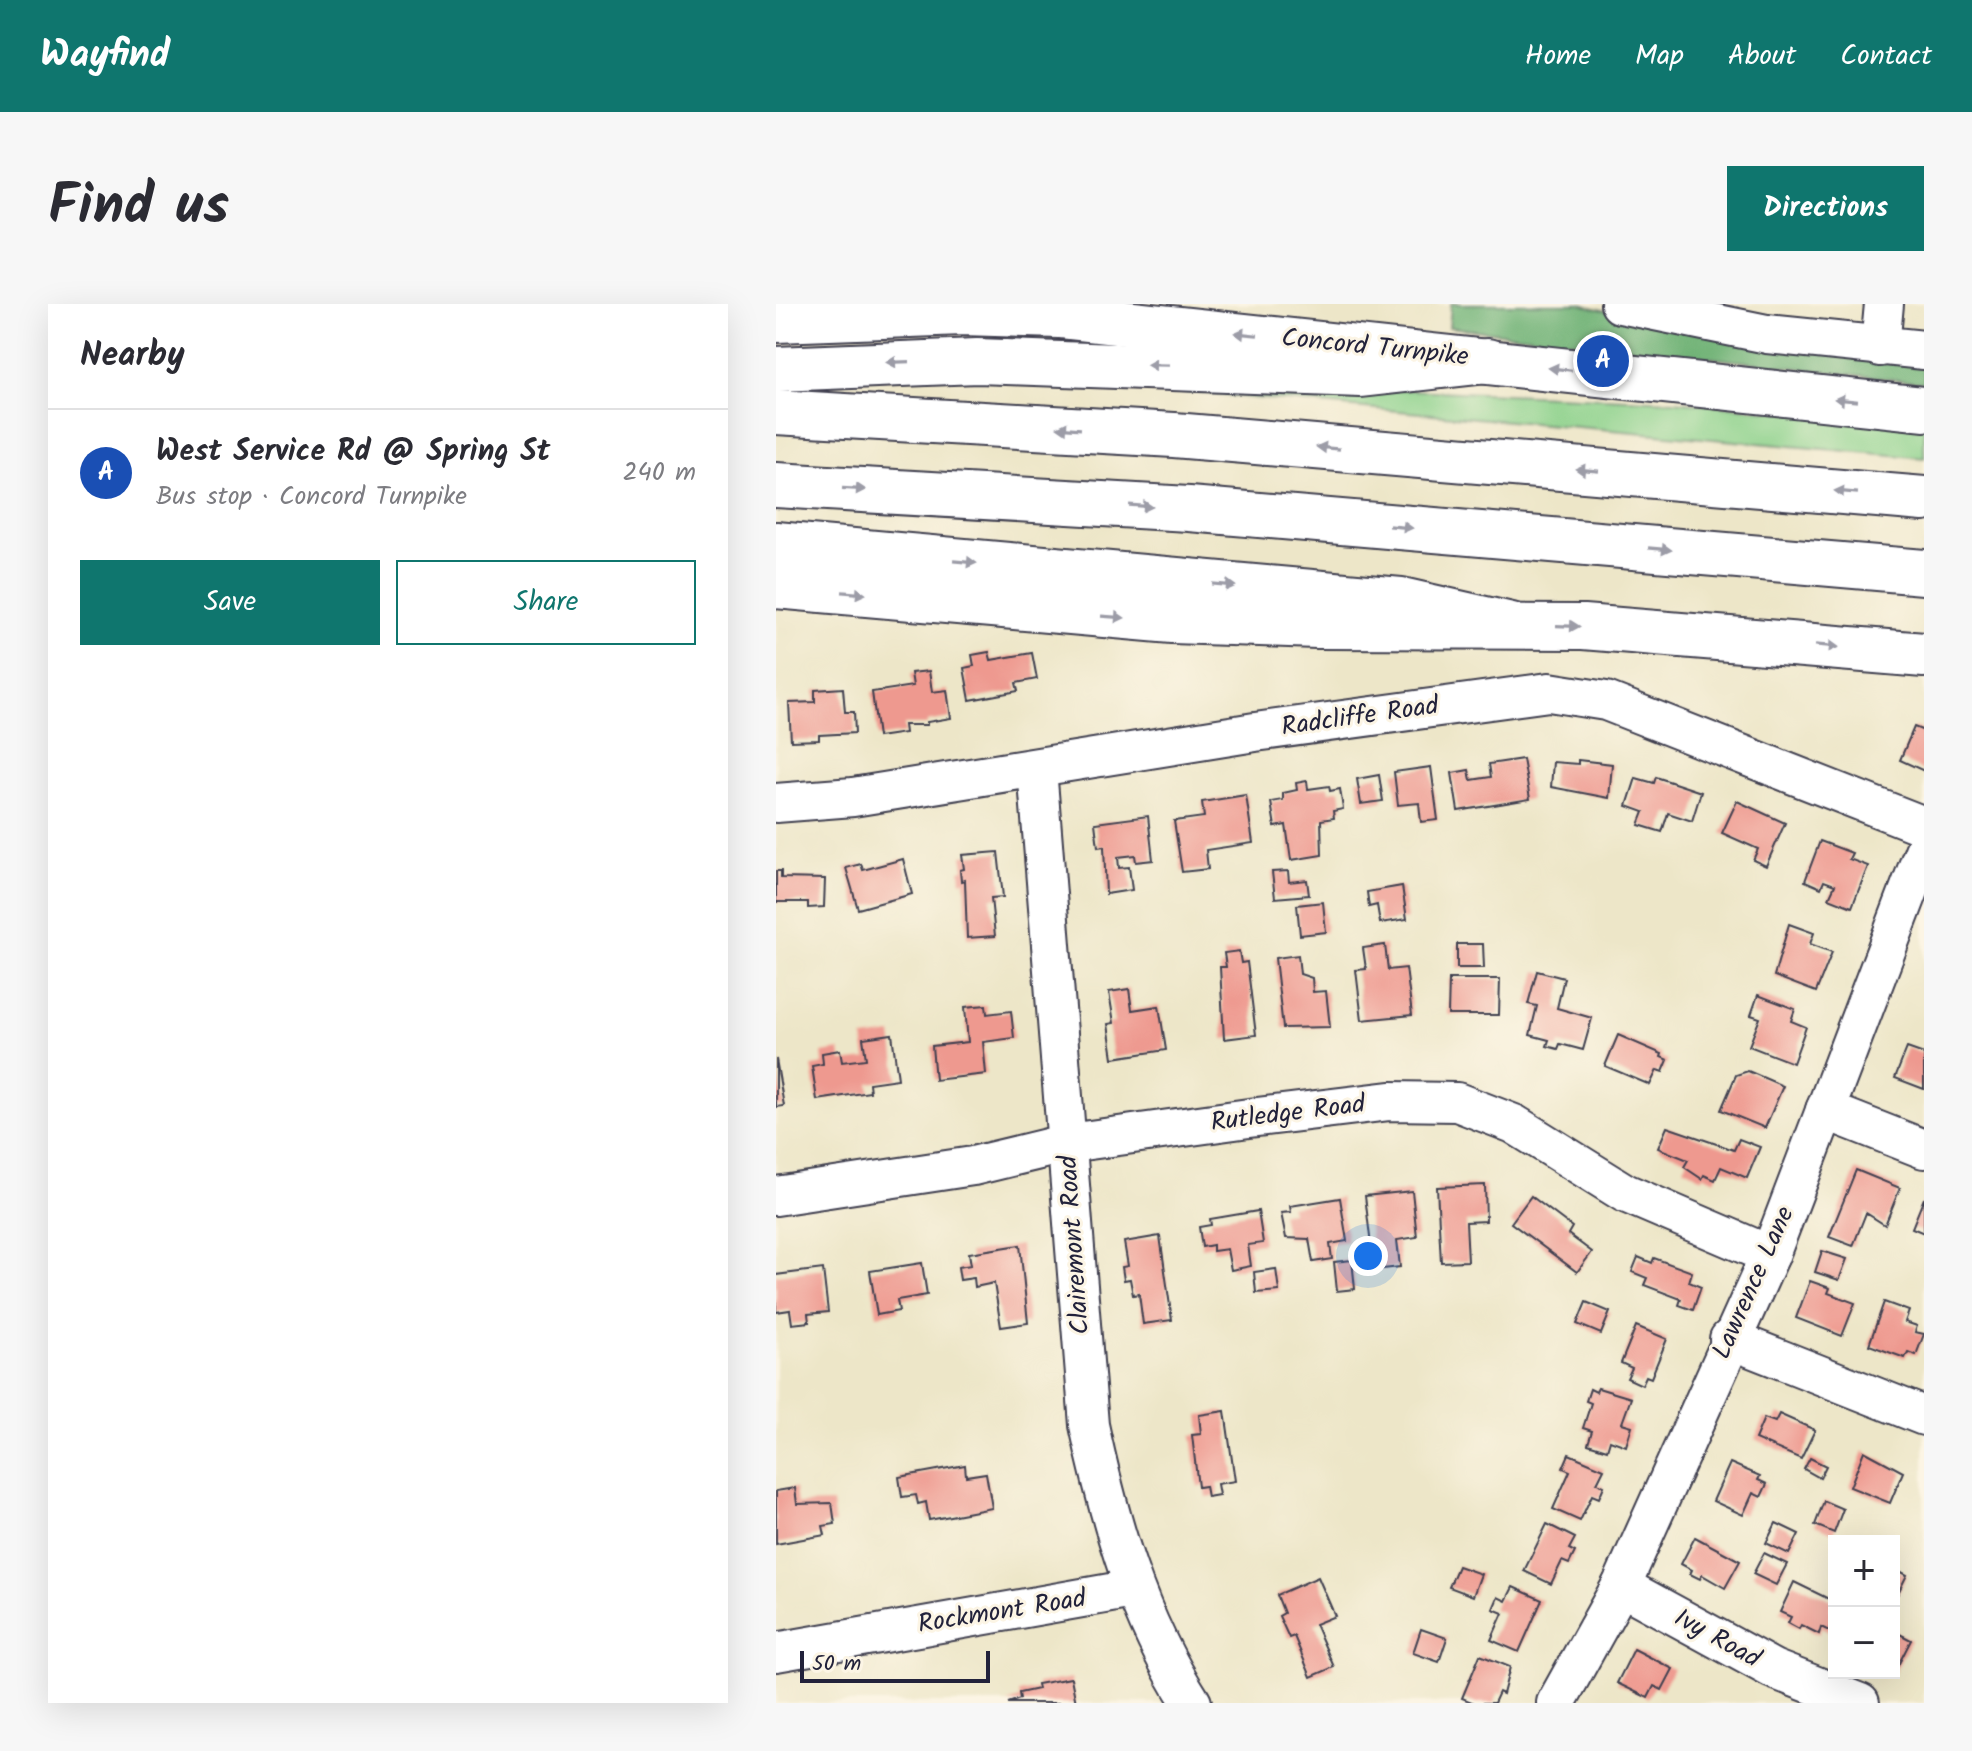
<!DOCTYPE html>
<meta charset="utf-8">
<style>
:root{--surface:#fff;--page:#f7f7f7;--text:#2b2b33;--muted:#7c7c81;--line:#e1e1e2;--accent:#0f766e}
body{margin:0;font-family:Kalam,sans-serif;background:var(--page);color:var(--text)}
.controls{position:absolute;right:24px;bottom:24px;display:grid;overflow:hidden;border-radius:0px;box-shadow:0 8px 32px #0002}
.controls button{width:72px;height:72px;display:grid;place-items:center;padding:0;border:0;border-bottom:2px solid var(--line);background:var(--surface);color:var(--text);font:40px sans-serif}
.scale{position:absolute;left:24px;bottom:20px;width:190px;box-sizing:border-box;padding-left:8px;border:4px solid #22223b;border-top:0;font-size:22px;line-height:28px;white-space:nowrap;color:#22223b;-webkit-text-stroke:6px #fcf5e5;paint-order:stroke}
.you{position:absolute;left:592px;top:952px;width:28px;height:28px;margin:-20px;border:6px solid #fff;border-radius:50%;background:#1a73e8;box-shadow:0 0 0 12px #1a73e833}
.badge{display:grid;place-items:center;width:52px;height:52px;border-radius:50%;background:var(--accent);color:#fff;font-size:26px;font-weight:700}
.pin{position:absolute;translate:-50% -50%;border:4px solid #fff;box-shadow:0 2px 8px #0006}
.list{margin:0;padding:0;list-style:none}
h2{display:flex;justify-content:space-between;align-items:center;height:104px;margin:0;padding:0 32px;font-size:34px}
h2 small{font-size:26px;font-weight:400;color:var(--muted)}
.list li{display:grid;grid-template-columns:52px 1fr auto;gap:24px;align-items:center;box-sizing:border-box;height:128px;padding:0 32px;border-top:2px solid var(--line)}
.list b{display:block;font-size:30px;white-space:nowrap}
.list p{margin:0;font-size:26px;white-space:nowrap;color:var(--muted)}
.list em{font-size:26px;font-style:normal;color:var(--muted)}
.actions{display:flex;gap:16px;padding:24px 32px}
.actions a{flex:1;padding:18px 0;border:2px solid var(--accent);border-radius:0px;text-align:center;font-size:28px;color:var(--accent)}
.actions .main{background:var(--accent);color:#fff}
.map{position:relative;flex:none;width:1148px;height:1399px;overflow:hidden;border-radius:0px}
header{display:flex;align-items:center;gap:48px;box-sizing:border-box;height:112px;padding:0 40px;background:var(--accent);color:#fff}
header strong{font-size:38px}
nav{display:flex;gap:44px;margin-inline-start:auto;font-size:28px}
.intro{display:flex;align-items:center;justify-content:space-between;box-sizing:border-box;height:192px;padding:0 48px}
h1{margin:0;font-size:56px}
.button{padding:20px 36px;border-radius:0px;background:var(--accent);color:#fff;font-size:28px;font-weight:700}
main{display:flex;gap:48px;padding:0 48px}
aside{flex:1;background:var(--surface);border-radius:0px;box-shadow:0 8px 32px #0002}
.map>svg:first-child{display:block}
</style>
<header>
<strong>Wayfind</strong>
<nav><a>Home</a><a>Map</a><a>About</a><a>Contact</a></nav>
</header>
<div class="intro"><h1>Find us</h1><a class="button">Directions</a></div>
<main>
<aside>
<h2>Nearby<small></small></h2>
<ul class="list">
<li><span class="badge" style="background:#1a4fb4">A</span><div><b>West Service Rd @ Spring St</b><p>Bus stop · Concord Turnpike</p></div><em>240 m</em></li>
</ul>
<div class="actions"><a class="main">Save</a><a>Share</a></div>
</aside>
<div class="map">
<svg width="1148" height="1399" viewBox="0 0 1148 1399">
<rect width="100%" height="100%" fill="#fcf5e5"/>
<filter id="ink" filterUnits="userSpaceOnUse"><feTurbulence type="fractalNoise" baseFrequency=".0125" numOctaves="2"/><feDisplacementMap in="SourceGraphic" scale="16" xChannelSelector="R" yChannelSelector="G"/><feConvolveMatrix kernelMatrix="1 2 1 2 8 2 1 2 1" color-interpolation-filters="sRGB"/></filter>
<filter id="wash" filterUnits="userSpaceOnUse"><feTurbulence type="fractalNoise" baseFrequency=".006" numOctaves="4" result="noise"/><feDisplacementMap in="SourceGraphic" scale="32" xChannelSelector="R" yChannelSelector="G"/><feGaussianBlur stdDeviation="1.8" result="paint"/><feColorMatrix in="noise" values="0 0 0 0 0 0 0 0 0 0 0 0 0 0 0 0 0 1.4 0 .05"/><feComposite in="paint" operator="in"/></filter>
<g filter="url(#wash)">
<rect width="100%" height="100%" fill="#ede6c8"/>
<path fill="#8cd18b" stroke="#577a63" stroke-width="2" d="M284 81 538 82 898 97 1148 122V154L421 89Z"/>
<path fill="#71b377" stroke="#4a6a59" stroke-width="2" d="M675 0H804L842 10 1148 60V79L673 23Z"/>
<g id="blocks">
<g fill="#ee998f">
<path d="M213 348 215 356 256 349 261 375 240 379 242 387 194 396 188 364 198 362 196 351Z"/>
<path d="M153 367 156 388 171 386 175 414 151 418V421H128L129 429 102 433 96 388 137 382 135 369Z"/>
<path d="M67 384 69 408H78L79 429 43 431V436L15 437 13 399 39 398V386Z"/>
<path d="M1138 423 1148 427V467L1124 456Z"/>
<path d="M747 455 754 495 682 507 676 469 693 466 695 476 715 473 713 460Z"/>
<path d="M802 456 836 460 833 494 775 483 777 458 802 460Z"/>
<path d="M655 463 662 516 645 518 643 499 622 501 618 468Z"/>
<path d="M603 471 607 497 585 500 581 475Z"/>
<path d="M880 473 925 488 916 517 892 509 886 528 863 521 868 508 851 502 860 474 878 479Z"/>
<path d="M531 477 532 485 553 482 554 487 564 485 567 505 557 507 558 514 545 516 546 551 515 556 510 521 499 523 495 498 507 496V489L521 486 520 479Z"/>
<path d="M470 491 477 539 430 546 432 565 406 568 398 517 428 513 426 498Z"/>
<path d="M961 497 1009 519 990 562 977 556 982 545 946 529Z"/>
<path d="M372 512 377 556 360 558 359 551 342 553 343 564 353 563 356 586 330 590 328 542 322 543 319 519Z"/>
<path d="M1044 537 1076 549 1073 555 1092 562 1076 603 1053 594 1059 581 1048 577 1045 584 1029 577Z"/>
<path d="M222 548 227 593 215 594 219 632 191 634 189 576 185 577 184 566 188 565 186 551Z"/>
<path d="M127 555 136 590 82 605 70 564 85 560 87 566Z"/>
<path d="M0 567H5V574L49 575 48 603 32 604V598H0Z"/>
<path d="M512 567 513 578 531 576 533 591 499 594 496 568Z"/>
<path d="M626 582 631 615 604 619 601 601 593 603 591 588Z"/>
<path d="M547 598 550 628 524 631 521 601Z"/>
<path d="M1013 620 1038 629 1034 640 1056 648 1040 688 998 672Z"/>
<path d="M681 640H707L708 664H681Z"/>
<path d="M609 641 612 666 630 664 636 711 586 716 580 666 590 665 587 644Z"/>
<path d="M463 647 465 659 471 658 480 731 448 735 444 663H450L448 649Z"/>
<path d="M522 651 524 670 536 674 537 688 550 687 554 723 507 724 499 654Z"/>
<path d="M761 667 788 674 781 704 816 714 807 746 784 740 782 745 771 742 773 736 754 731 761 702 752 700Z"/>
<path d="M673 675H724L723 711H672Z"/>
<path d="M353 685 356 706 383 702 390 746 337 754 332 720 338 719 333 688Z"/>
<path d="M982 691 1019 705 1015 717 1030 723 1017 759 973 742 984 714 975 711Z"/>
<path d="M210 701 211 710 235 707 238 734 207 738 210 770 159 776 156 742 192 738 189 703Z"/>
<path d="M116 730 122 775 93 779 94 788 41 796 36 762 47 760 46 749 64 746 66 758 90 755 87 734Z"/>
<path d="M842 731 886 750 885 753 892 756 887 768 881 766 874 781 829 762Z"/>
<path d="M1131 744 1148 750V785L1119 774Z"/>
<path d="M0 755 8 802 0 803Z"/>
<path d="M972 767 1007 782 989 824 945 806 960 771Z"/>
<path d="M891 823 958 846 963 835 984 843 971 874 945 863 939 876 928 871 926 875 908 863 912 856 882 844Z"/>
<path d="M1080 866 1124 884 1109 921 1090 909 1077 942 1053 933Z"/>
<path d="M709 881 710 917 690 918 692 957 665 958 661 883Z"/>
<path d="M636 887 641 933 621 936 624 963 598 966 589 892Z"/>
<path d="M755 892 796 923 792 930 816 948 801 968 735 919Z"/>
<path d="M564 894 571 937 554 940 556 955 537 958 533 935 510 934 505 909 515 908 514 902Z"/>
<path d="M1148 894V929L1136 924Z"/>
<path d="M482 907 487 939 472 941 475 962 455 966 451 945 437 947V941L426 943 423 923 435 921 434 915Z"/>
<path d="M384 932 396 1016 367 1020 363 990 357 991 354 975 348 976 346 963 352 962 348 938Z"/>
<path d="M244 941 252 1019 225 1023 218 979 199 983 198 974 184 976 182 963 195 961 193 949Z"/>
<path d="M1046 947 1071 955 1063 976 1039 968Z"/>
<path d="M862 953 876 959 878 954 916 968 913 978 925 983 917 1006 903 1001 905 995 868 981 871 974 856 968Z"/>
<path d="M576 956 579 985 561 987 558 958Z"/>
<path d="M146 959 151 991 121 996 123 1007 101 1011 94 967Z"/>
<path d="M47 965 52 1008 32 1010 33 1018 16 1020 14 1006 0 1008V971Z"/>
<path d="M500 965 503 987 480 989 478 968Z"/>
<path d="M1034 977 1054 984 1052 989 1079 999 1066 1032 1020 1014Z"/>
<path d="M810 998 834 1008 825 1030 801 1020Z"/>
<path d="M1108 998 1133 1007 1129 1018 1141 1022 1139 1028 1148 1030 1140 1051 1132 1048 1129 1054 1093 1041Z"/>
<path d="M860 1022 891 1035 875 1074 870 1072 866 1081 851 1074 856 1064 845 1059Z"/>
<path d="M822 1084 855 1094 846 1119 856 1122 850 1142 834 1136 831 1146 812 1140 816 1127 807 1124 815 1099 810 1097 814 1085 820 1088Z"/>
<path d="M449 1107 459 1177 441 1180 443 1191 431 1193 429 1182 422 1183 416 1131 425 1130 423 1111Z"/>
<path d="M1003 1110 1039 1126 1025 1155 979 1135 988 1114 999 1118Z"/>
<path d="M1088 1147 1127 1168 1114 1199 1074 1183Z"/>
<path d="M793 1150 828 1165 821 1179 828 1182 823 1194 816 1191 804 1217 777 1205 794 1167 787 1164Z"/>
<path d="M1034 1154 1050 1162 1044 1174 1028 1165Z"/>
<path d="M954 1159 984 1172 982 1176 991 1180 985 1193 977 1189 967 1211 937 1197Z"/>
<path d="M189 1161 190 1172 210 1169 216 1204 153 1216 150 1198 142 1200 140 1191 126 1193 123 1173Z"/>
<path d="M19 1184 21 1200 56 1199 59 1220 47 1222 49 1231 0 1240V1187Z"/>
<path d="M1048 1197 1067 1205 1058 1229 1039 1221Z"/>
<path d="M1000 1219 1023 1230 1013 1250 990 1239Z"/>
<path d="M771 1220 799 1234 793 1245 799 1248 793 1260 786 1257 775 1280 748 1267Z"/>
<path d="M919 1233 964 1257 949 1284 926 1271 924 1275 914 1270 916 1266 905 1260Z"/>
<path d="M988 1249 1011 1260 1000 1281 977 1270Z"/>
<path d="M682 1262 705 1270 697 1292 673 1283Z"/>
<path d="M1118 1264 1131 1271 1120 1293 1118 1291Z"/>
<path d="M542 1273 559 1312 539 1320 558 1363 535 1373 518 1332 513 1334 503 1312 508 1309 501 1291Z"/>
<path d="M1018 1278 1057 1297 1054 1305 1058 1307V1316L1053 1327 1045 1323 1043 1330 1025 1321 1023 1325 1012 1319 1015 1313 1004 1308Z"/>
<path d="M737 1283 766 1296 743 1348 715 1336 727 1309 717 1305 722 1293 730 1297Z"/>
<path d="M645 1325 671 1334 663 1358 637 1349Z"/>
<path d="M1118 1327 1135 1336 1118 1369Z"/>
<path d="M858 1345 897 1365 886 1386 878 1382 872 1394 841 1379Z"/>
<path d="M704 1351 734 1363 727 1390 723 1388 718 1399H698L686 1394Z"/>
<path d="M295 1374 300 1399H232L244 1395 243 1389 262 1385 261 1380Z"/>
</g>
</g>
</g>
<g filter="url(#ink)">
<use href="#blocks" fill-opacity="0" stroke="#403f50" stroke-width="2"/>
<g fill="none" stroke-linecap="round" stroke-linejoin="round">
<g stroke="#403f50" stroke-width="42">
<g id="minor">
<path d="M844 0 991 30 1148 46"/>
<path d="M1104 43 1108 0"/>
<path d="M261 464 313 1121C334 1219 361 1314 416 1399"/>
<path d="M0 499 77 493 479 428 773 388 830 397 1148 522"/>
<path d="M1049 806 1148 845"/>
<path d="M0 892 197 862 292 839 473 814 614 797 681 798 738 820 849 889 994 951"/>
<path d="M953 1035 1148 1112"/>
<path d="M845 1282 997 1365 1084 1399"/>
<path d="M0 1348 357 1285"/>
<path d="M780 1399 845 1282 994 951 1148 547"/>
</g>
</g>
<g stroke="#403f50" stroke-width="48">
<g id="major">
<path d="M0 16 187 9 283 12 1148 105"/>
<path d="M0 282 396 317 541 322 807 323 1148 351"/>
</g>
</g>
<g stroke="#403f50" stroke-width="48">
<g id="highway">
<path d="M0 65 201 57 585 71 711 57"/>
<path d="M0 108 398 131 1148 195"/>
<path d="M0 181 413 205 1148 268"/>
<path d="M0 240 625 296 735 321"/>
</g>
</g>
<use href="#minor" stroke="#fff" stroke-width="38"/>
<use href="#major" stroke="#fff" stroke-width="44"/>
<use href="#highway" stroke="#fff" stroke-width="44"/>
</g>
<defs><path id="oneway-solid" d="M-6-.8H1V-3.2L6.5 0L1 3.2V.8H-6Z" transform="scale(2)"/></defs>
<g fill="#9c9ca7">
<use href="#oneway-solid" transform="translate(470 30) rotate(-174)"/>
<use href="#oneway-solid" transform="translate(122 58) rotate(178)"/>
<use href="#oneway-solid" transform="translate(382 61) rotate(-179)"/>
<use href="#oneway-solid" transform="translate(784 65) rotate(-174)"/>
<use href="#oneway-solid" transform="translate(1070 96) rotate(-174)"/>
<use href="#oneway-solid" transform="translate(293 124) rotate(-176)"/>
<use href="#oneway-solid" transform="translate(552 144) rotate(-175)"/>
<use href="#oneway-solid" transform="translate(811 166) rotate(-175)"/>
<use href="#oneway-solid" transform="translate(78 185) rotate(3)"/>
<use href="#oneway-solid" transform="translate(1070 188) rotate(-175)"/>
<use href="#oneway-solid" transform="translate(365 202) rotate(4)"/>
<use href="#oneway-solid" transform="translate(625 223) rotate(5)"/>
<use href="#oneway-solid" transform="translate(884 245) rotate(5)"/>
<use href="#oneway-solid" transform="translate(189 258) rotate(5)"/>
<use href="#oneway-solid" transform="translate(448 281) rotate(5)"/>
<use href="#oneway-solid" transform="translate(78 289) rotate(5)"/>
<use href="#oneway-solid" transform="translate(337 313) rotate(4)"/>
<use href="#oneway-solid" transform="translate(792 322) rotate(2)"/>
<use href="#oneway-solid" transform="translate(1051 342) rotate(5)"/>
</g>
</g>
<g text-anchor="middle" dominant-baseline="central" stroke-width="6" stroke-linejoin="round" paint-order="stroke">
<g font-size="26" fill="#22223b" stroke="#fcf5e5">
<text transform="translate(599 44) rotate(6)">Concord Turnpike</text>
<text transform="translate(584 413) rotate(-8)">Radcliffe Road</text>
<text transform="translate(512 810) rotate(-7)">Rutledge Road</text>
<text transform="translate(299 941) rotate(-94)">Clairemont Road</text>
<text transform="translate(978 979) rotate(-66)">Lawrence Lane</text>
<text transform="translate(226 1308) rotate(-9)">Rockmont Road</text>
<text transform="translate(941 1335) rotate(29)">Ivy Road</text>
</g>
</g>
</svg>
<div class="controls">
<button>+</button>
<button>−</button>
</div>
<div class="scale">50 m</div>
<div class="you"></div>
<div class="pin badge" style="left:827px;top:57px;background:#1a4fb4">A</div>
</div>
</main>
